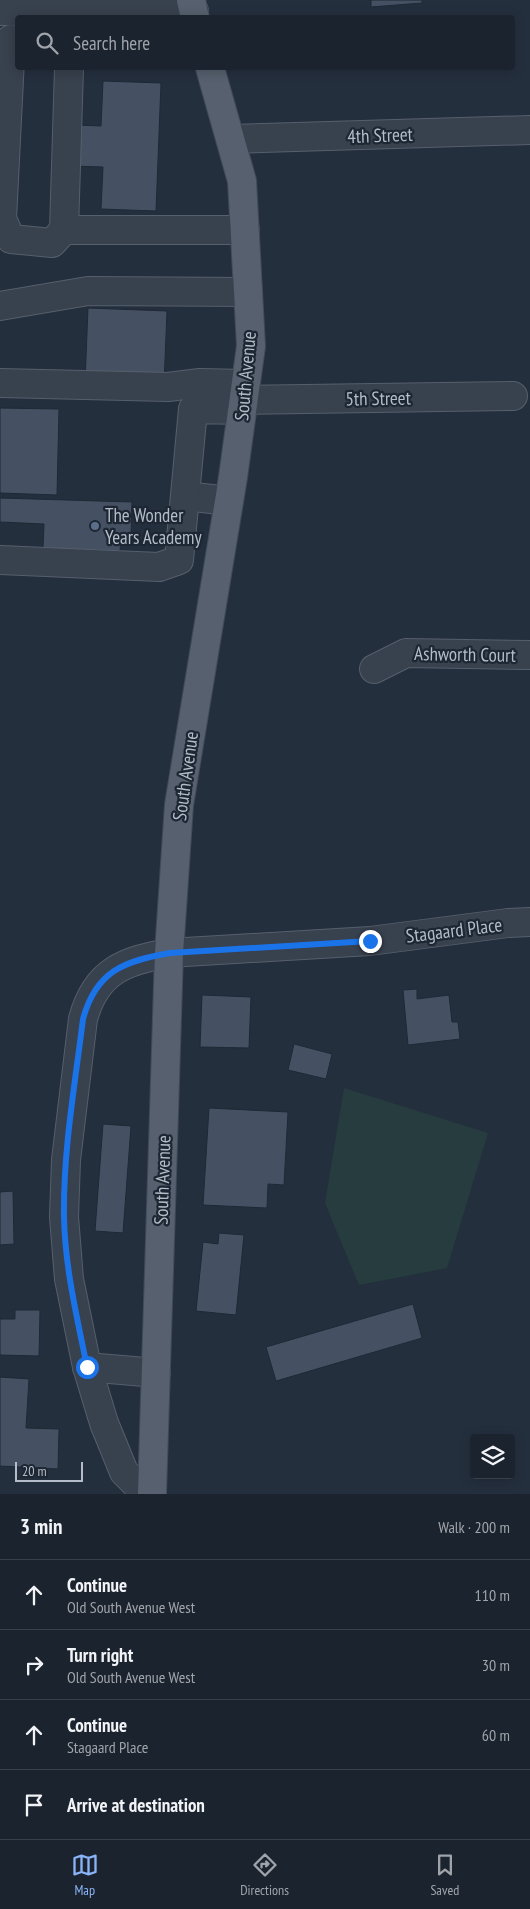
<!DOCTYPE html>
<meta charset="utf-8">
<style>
:root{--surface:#1b232e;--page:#282f3a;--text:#f1f3f6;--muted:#a0a4aa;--line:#39404a;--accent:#8ab4f8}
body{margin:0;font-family:"PT Sans Narrow",sans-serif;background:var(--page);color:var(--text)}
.controls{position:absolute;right:15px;bottom:15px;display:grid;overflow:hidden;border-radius:5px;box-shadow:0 2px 12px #0003}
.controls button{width:45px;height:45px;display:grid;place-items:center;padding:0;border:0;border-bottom:1px solid var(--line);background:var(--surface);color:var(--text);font:25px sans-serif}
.scale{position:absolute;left:15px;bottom:12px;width:68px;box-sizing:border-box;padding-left:5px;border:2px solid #b4bcc9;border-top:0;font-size:14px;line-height:18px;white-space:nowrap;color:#b4bcc9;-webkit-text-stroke:4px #1d2633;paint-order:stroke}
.stop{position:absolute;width:15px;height:15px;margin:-11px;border:4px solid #1a73e8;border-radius:50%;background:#fff}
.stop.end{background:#1a73e8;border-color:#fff;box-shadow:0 1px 5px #0008}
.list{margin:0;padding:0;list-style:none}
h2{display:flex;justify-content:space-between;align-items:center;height:65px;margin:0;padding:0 20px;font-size:21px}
h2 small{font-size:16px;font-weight:400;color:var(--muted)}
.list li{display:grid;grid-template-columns:32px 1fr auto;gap:15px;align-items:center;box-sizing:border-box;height:70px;padding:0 20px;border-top:1px solid var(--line)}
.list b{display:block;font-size:19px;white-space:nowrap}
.list p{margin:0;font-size:16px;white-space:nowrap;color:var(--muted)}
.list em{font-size:16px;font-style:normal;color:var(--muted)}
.icon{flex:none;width:28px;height:28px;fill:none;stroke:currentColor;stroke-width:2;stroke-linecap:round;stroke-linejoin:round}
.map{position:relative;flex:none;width:530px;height:1494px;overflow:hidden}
.search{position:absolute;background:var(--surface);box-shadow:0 2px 12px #0003;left:15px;right:15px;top:15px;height:55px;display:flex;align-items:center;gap:12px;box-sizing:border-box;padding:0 18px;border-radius:5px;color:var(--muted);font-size:19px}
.sheet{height:345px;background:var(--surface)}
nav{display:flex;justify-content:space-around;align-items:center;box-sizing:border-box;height:70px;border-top:1px solid var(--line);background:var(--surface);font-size:14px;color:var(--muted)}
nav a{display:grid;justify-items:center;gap:2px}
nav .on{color:var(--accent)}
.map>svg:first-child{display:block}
</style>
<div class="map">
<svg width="530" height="1494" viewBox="0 0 530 1494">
<rect width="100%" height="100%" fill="#242f3e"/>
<path fill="#263c3f" d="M344 1088 488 1133 447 1268 359 1285 325 1203Z"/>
<g fill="#455162" stroke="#1f2835">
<path d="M371 0H422V3L371 7Z"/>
<path d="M103 81 161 83 156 211 101 209 103 167 72 166 74 125 101 126Z"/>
<path d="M88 308 167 311 164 385 85 382Z"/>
<path d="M0 408 59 409 57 495 0 493Z"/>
<path d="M0 498 132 502 131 537H121L120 551 43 548 44 524 0 522Z"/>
<path d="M417 989V999L449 995 452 1022H458L460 1039 408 1045 403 990Z"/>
<path d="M202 995 251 997 249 1048 200 1047Z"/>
<path d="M294 1044 332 1054 326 1079 288 1070Z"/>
<path d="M209 1108 288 1112 284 1185 268 1184 267 1208 203 1205Z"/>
<path d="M103 1124 131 1126 123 1233 95 1231Z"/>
<path d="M13 1191 14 1244 0 1245V1192Z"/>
<path d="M219 1233 244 1235 236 1315 196 1311 203 1242 218 1244Z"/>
<path d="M413 1304 422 1338 276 1381 266 1347Z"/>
<path d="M15 1310H40L39 1356 0 1355V1319H15Z"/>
<path d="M0 1377 29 1379 26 1428 59 1429 58 1469 0 1466Z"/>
</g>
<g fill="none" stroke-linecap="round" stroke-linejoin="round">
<g stroke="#565f6c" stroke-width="30">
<g id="minor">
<path d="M0 11H194"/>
<path d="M18 40 11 39 2 219 11 239 52 243 64 230"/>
<path d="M69 68 64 230H245"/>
<path d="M231 139 530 130"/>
<path d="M0 306 88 291 248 292"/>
<path d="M0 383 168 387 200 383 246 384"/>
<path d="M244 400 513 396"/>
<path d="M185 496 229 501"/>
<path d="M0 560 159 567 179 560 193 409 242 410"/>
<path d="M374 669 406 653 530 655"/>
<path d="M87 1367 156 1373"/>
<path d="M146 1494 124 1472 104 1423 87 1367 69 1279 64 1217 66 1160 83 1019C96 971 124 961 169 953L370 941 508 923 530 922"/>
</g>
</g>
<g stroke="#414a57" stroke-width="30">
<g id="major">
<path d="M191 0 195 18"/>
<path d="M152 1494 169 953 179 805 233 477 251 346 242 181 210 68"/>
</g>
</g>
<use href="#minor" stroke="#38414e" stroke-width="28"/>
<use href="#major" stroke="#56606e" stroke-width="28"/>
</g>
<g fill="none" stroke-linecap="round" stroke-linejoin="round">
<path stroke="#1a73e8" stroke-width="6" d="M87 1367C77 1317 65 1268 64 1217 63 1151 75 1084 83 1019 96 971 124 961 170 953L370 941"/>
</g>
<circle fill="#5c6f8a" stroke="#1d2633" stroke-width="2" cx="95" cy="526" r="5"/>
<g text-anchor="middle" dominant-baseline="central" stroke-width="4.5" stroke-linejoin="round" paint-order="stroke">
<g font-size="19" fill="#b4bcc9" stroke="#1d2633">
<text transform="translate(380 135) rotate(-2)">4th Street</text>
<text transform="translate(245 376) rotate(-85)">South Avenue</text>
<text transform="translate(378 398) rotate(-1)">5th Street</text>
<text transform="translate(465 654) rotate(1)">Ashworth Court</text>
<text transform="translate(185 776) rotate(-82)">South Avenue</text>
<text transform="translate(454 930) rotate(-7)">Stagaard Place</text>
<text transform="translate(162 1180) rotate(-88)">South Avenue</text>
</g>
<g font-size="19" fill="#b4bcc9" stroke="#1d2633" text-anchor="start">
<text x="105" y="515">The Wonder<tspan x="105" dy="22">Years Academy</tspan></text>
</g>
</g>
</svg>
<div class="controls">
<button><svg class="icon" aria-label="layers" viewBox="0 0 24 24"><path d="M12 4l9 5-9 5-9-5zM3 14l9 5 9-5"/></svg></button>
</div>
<div class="scale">20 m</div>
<div class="stop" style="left:87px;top:1367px"></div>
<div class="stop end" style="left:370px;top:941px"></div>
<div class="search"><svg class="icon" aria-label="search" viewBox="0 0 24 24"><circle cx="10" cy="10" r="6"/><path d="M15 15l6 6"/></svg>Search here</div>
</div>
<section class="sheet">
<h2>3 min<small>Walk · 200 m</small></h2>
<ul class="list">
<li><svg class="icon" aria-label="ahead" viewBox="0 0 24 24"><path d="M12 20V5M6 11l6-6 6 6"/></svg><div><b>Continue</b><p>Old South Avenue West</p></div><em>110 m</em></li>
<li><svg class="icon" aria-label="right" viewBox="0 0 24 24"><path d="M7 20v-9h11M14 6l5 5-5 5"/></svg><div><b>Turn right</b><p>Old South Avenue West</p></div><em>30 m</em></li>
<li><svg class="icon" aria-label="ahead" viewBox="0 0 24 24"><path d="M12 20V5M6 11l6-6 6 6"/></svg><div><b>Continue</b><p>Stagaard Place</p></div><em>60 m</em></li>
<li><svg class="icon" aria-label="arrive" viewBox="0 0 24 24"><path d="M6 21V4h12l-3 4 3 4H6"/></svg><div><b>Arrive at destination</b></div></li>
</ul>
</section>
<nav>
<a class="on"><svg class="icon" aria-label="map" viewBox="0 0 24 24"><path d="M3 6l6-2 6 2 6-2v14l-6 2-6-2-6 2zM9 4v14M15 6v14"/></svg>Map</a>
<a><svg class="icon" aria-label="directions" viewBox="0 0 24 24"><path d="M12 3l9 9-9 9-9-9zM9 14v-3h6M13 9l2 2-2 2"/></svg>Directions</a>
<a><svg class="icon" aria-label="saved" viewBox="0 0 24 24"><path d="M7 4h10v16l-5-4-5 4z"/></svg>Saved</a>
</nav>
